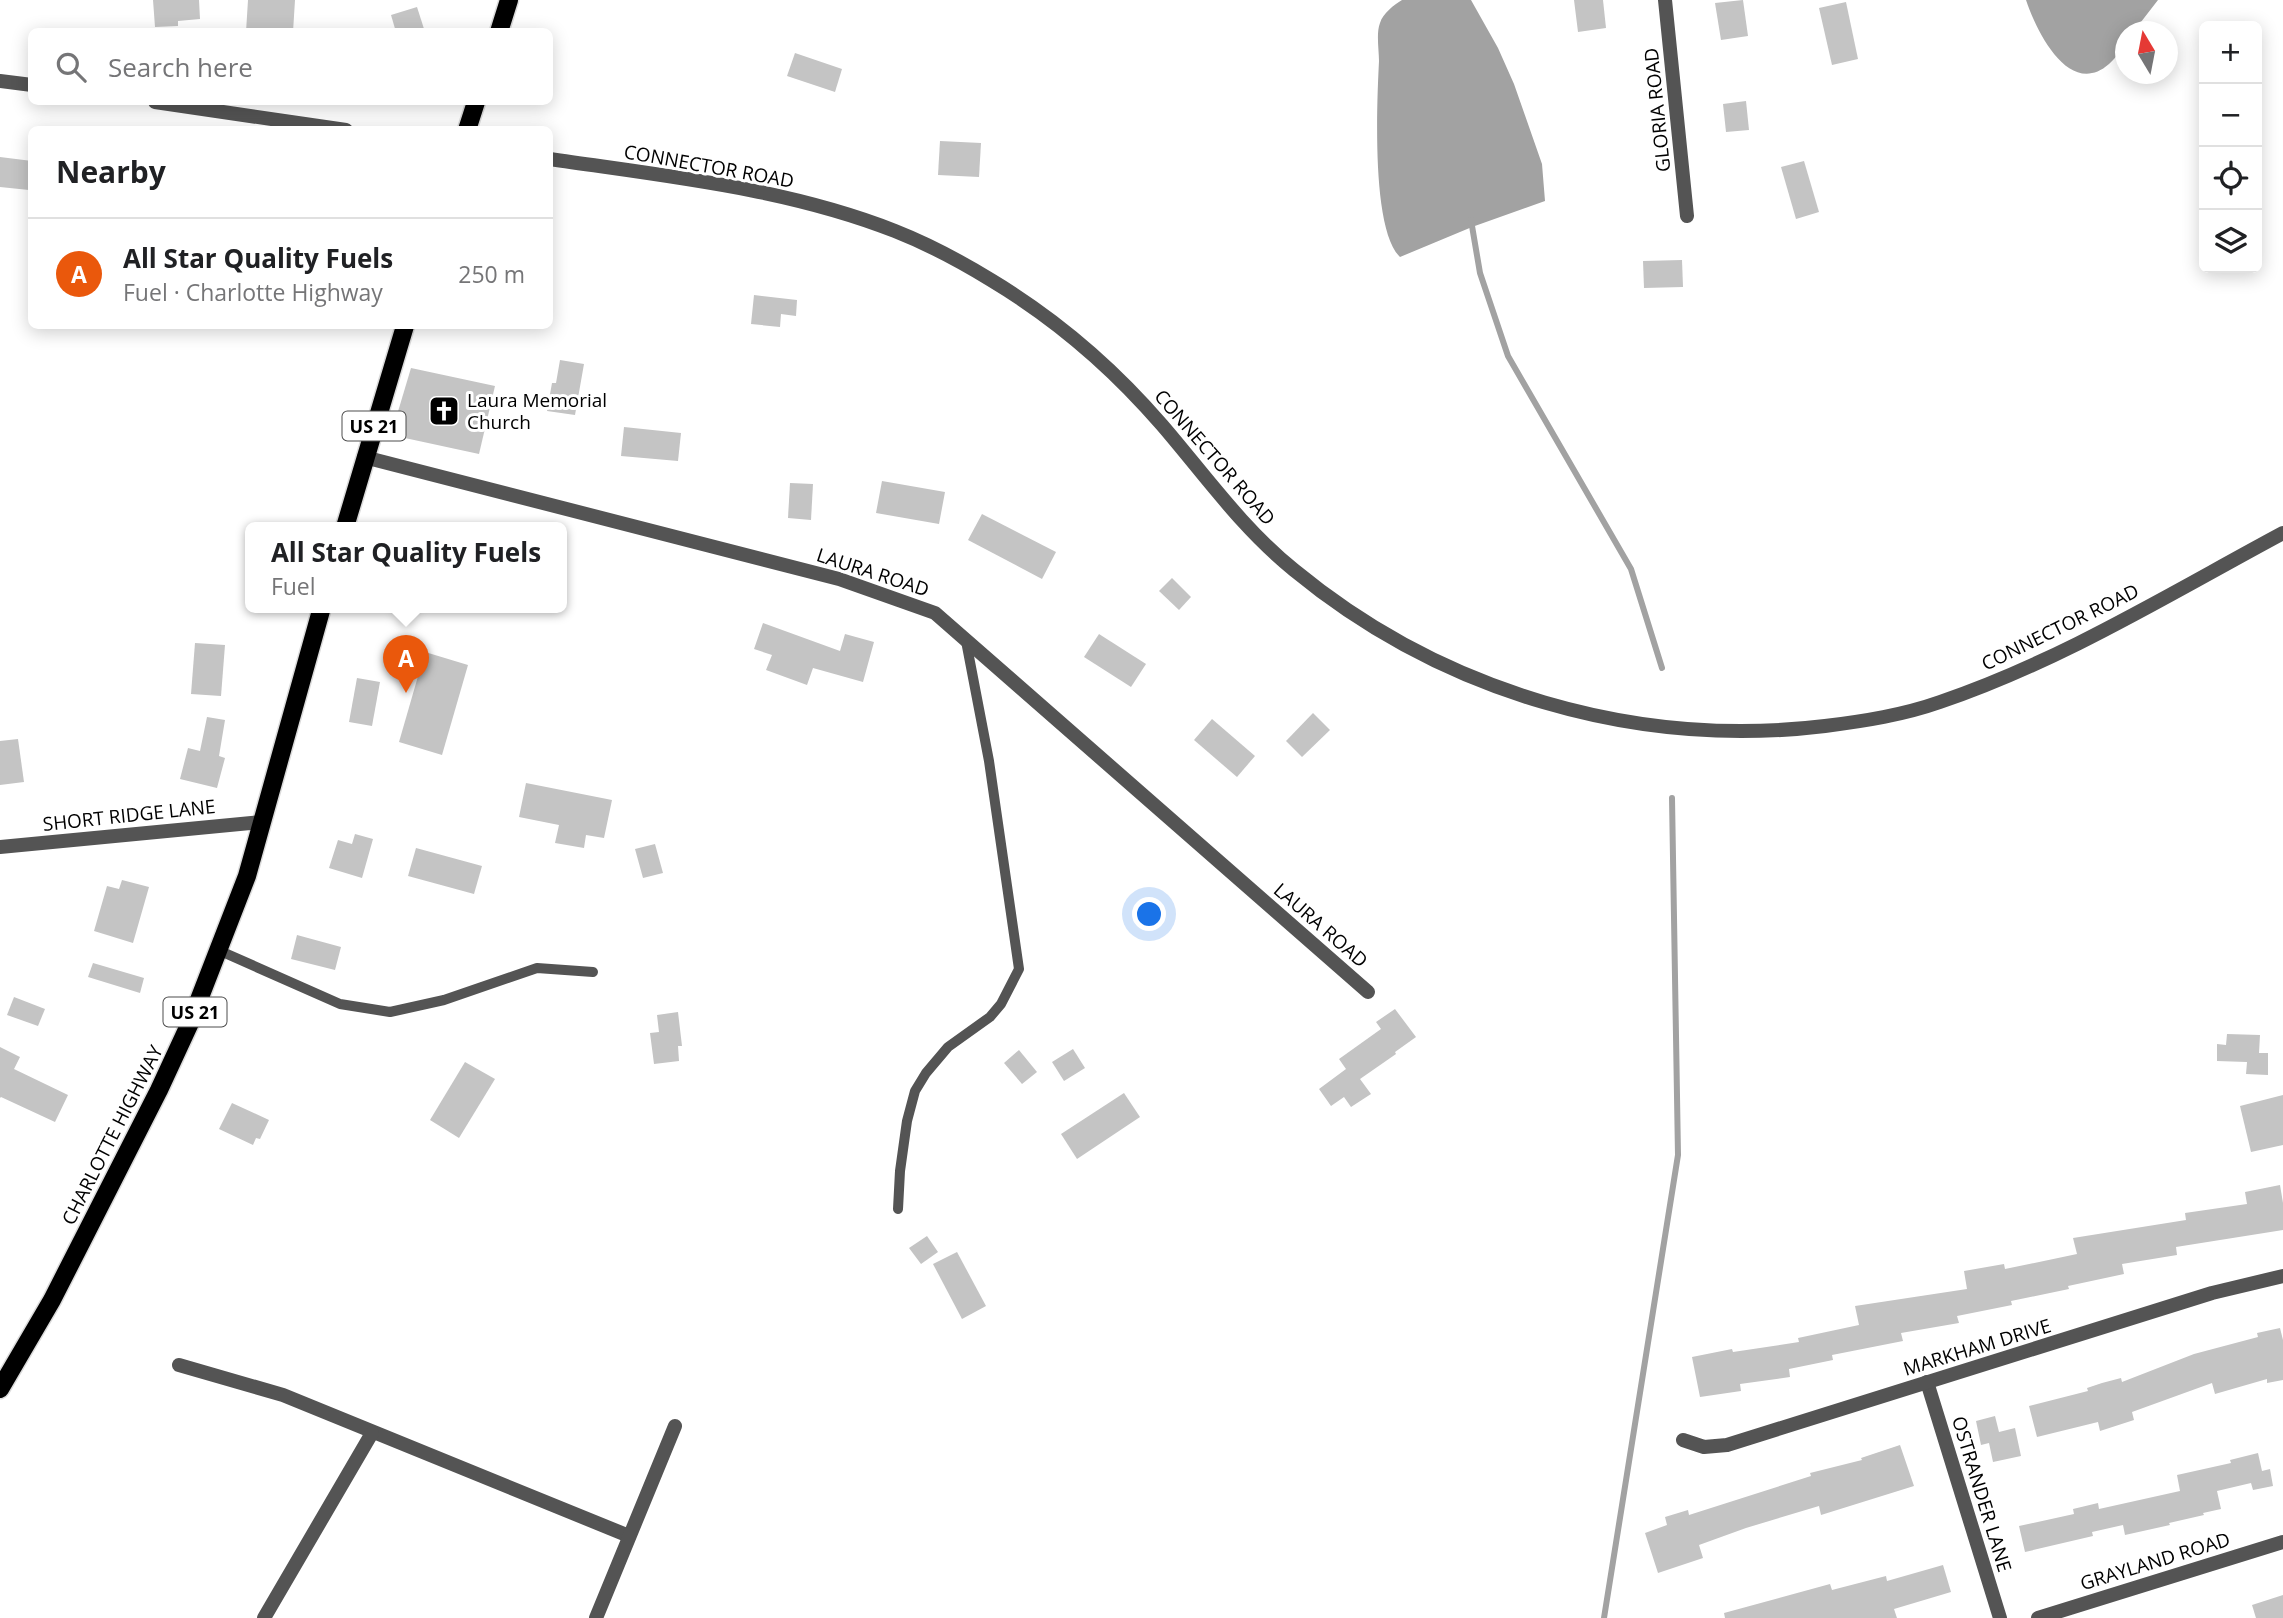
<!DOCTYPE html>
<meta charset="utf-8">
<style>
:root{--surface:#fff;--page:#f6f6f6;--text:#202124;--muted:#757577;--line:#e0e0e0;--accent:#ea580c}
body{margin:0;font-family:"Open Sans",sans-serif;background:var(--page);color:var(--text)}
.controls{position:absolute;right:21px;top:21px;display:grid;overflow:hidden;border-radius:10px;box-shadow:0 4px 18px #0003}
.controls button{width:63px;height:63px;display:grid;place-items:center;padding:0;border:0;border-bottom:2px solid var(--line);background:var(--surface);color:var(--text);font:35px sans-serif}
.compass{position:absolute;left:2115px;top:21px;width:63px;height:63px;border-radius:50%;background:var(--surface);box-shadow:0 4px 18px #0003;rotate:350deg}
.you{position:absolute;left:1150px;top:915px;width:24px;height:24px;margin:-18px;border:5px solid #fff;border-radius:50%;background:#1a73e8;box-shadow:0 0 0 10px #1a73e833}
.badge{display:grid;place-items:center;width:46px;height:46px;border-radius:50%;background:var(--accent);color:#fff;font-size:23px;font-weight:700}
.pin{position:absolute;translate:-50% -58px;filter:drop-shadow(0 2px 4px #0008)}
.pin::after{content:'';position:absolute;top:37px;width:24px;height:21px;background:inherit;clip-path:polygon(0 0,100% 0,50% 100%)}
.popup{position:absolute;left:245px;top:522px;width:322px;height:91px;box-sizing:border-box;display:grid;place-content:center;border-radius:10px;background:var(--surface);filter:drop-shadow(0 2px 5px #0005);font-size:23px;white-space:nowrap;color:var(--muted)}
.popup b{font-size:26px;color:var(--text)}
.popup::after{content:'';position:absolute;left:50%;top:100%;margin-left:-14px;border:14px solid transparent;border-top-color:var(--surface)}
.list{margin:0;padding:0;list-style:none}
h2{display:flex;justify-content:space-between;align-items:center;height:91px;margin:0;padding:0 28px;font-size:30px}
h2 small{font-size:23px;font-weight:400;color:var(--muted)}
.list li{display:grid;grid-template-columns:46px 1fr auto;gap:21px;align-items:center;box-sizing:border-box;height:112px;padding:0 28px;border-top:2px solid var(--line)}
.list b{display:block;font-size:26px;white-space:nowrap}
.list p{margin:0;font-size:23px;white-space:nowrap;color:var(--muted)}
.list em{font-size:23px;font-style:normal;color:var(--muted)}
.icon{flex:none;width:38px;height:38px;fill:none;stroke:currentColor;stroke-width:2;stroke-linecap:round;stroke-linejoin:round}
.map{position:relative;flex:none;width:2283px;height:1618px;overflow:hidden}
.search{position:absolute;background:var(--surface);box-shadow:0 4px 18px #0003;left:28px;top:28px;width:525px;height:77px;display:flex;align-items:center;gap:18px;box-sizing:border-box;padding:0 24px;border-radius:10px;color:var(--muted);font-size:26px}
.panel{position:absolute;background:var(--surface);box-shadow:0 4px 18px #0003;left:28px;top:126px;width:525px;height:203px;border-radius:10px}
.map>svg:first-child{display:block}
</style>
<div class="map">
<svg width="2283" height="1618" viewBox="0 0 2283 1618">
<rect width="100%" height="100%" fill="#fff"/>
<g fill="#a2a2a2">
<path d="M1402 0H1471L1498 48 1514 84 1542 164 1545 201 1472 227 1400 257C1371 229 1377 102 1379 61 1379 50 1376 33 1380 23 1383 13 1394 5 1402 0Z"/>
<path d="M2026 0H2158L2134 31 2126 32C2126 45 2119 55 2109 64 2069 99 2036 30 2026 0Z"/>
</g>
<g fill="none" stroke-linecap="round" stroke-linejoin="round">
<g stroke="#a2a2a2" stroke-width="6">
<path d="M1471 220 1480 273 1508 356 1631 569 1662 668"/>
<path d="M1604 1618 1678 1155 1672 798"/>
</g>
</g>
<g fill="#c4c4c4">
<path d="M153 0H199L200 19 178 21V26L155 27Z"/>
<path d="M248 0H295L293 32H246Z"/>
<path d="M1574 0H1603L1606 28 1578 32Z"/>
<path d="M1743 0 1748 36 1721 40 1715 3Z"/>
<path d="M1846 2 1858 59 1832 65 1819 8Z"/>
<path d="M417 7 425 32H396L391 15Z"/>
<path d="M795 53 842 69 835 92 787 76Z"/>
<path d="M1746 101 1749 130 1726 132 1723 104Z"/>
<path d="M940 141 981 143 979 177 938 175Z"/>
<path d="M0 157 32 161 29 190 0 187Z"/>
<path d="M1804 161 1819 212 1796 219 1781 167Z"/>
<path d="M1682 260 1683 287 1644 288 1643 261Z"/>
<path d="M754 295 797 300 796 316 781 314 780 327 751 324Z"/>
<path d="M560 360 584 364 575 415 547 411 552 383H556Z"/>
<path d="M411 368 495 386 479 454 391 435Z"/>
<path d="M624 427 681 433 678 461 621 456Z"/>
<path d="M882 481 945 492 939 524 876 513Z"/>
<path d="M790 483 813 484 811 520 788 518Z"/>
<path d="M982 514 1056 552 1042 579 968 540Z"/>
<path d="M1172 578 1191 597 1179 610 1159 591Z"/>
<path d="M763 623 840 651 845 634 874 642 863 682 813 668 807 685 766 670 772 655 754 649Z"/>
<path d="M1099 634 1146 664 1131 687 1084 657Z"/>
<path d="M195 643 225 645 221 696 191 694Z"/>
<path d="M425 652 468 665 442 755 399 742Z"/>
<path d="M357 678 380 682 372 726 349 722Z"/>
<path d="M1313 713 1330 730 1302 757 1286 741Z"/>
<path d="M207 717 225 720 219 756 225 758 217 788 180 779 188 748 200 751Z"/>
<path d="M1212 719 1255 756 1237 777 1194 740Z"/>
<path d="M18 739 24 782 0 785V741Z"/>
<path d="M526 783 612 800 604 838 586 835 584 848 555 843 559 825 519 817Z"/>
<path d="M355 834 373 839 362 878 329 868 338 840 352 844Z"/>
<path d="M655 844 663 873 643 878 635 849Z"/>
<path d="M416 848 482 866 474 894 408 876Z"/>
<path d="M122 880 149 887 133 943 94 931 107 886 119 889Z"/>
<path d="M297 935 341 947 335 970 291 959Z"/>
<path d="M93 963 144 978 140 993 88 977Z"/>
<path d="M14 997 45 1009 38 1026 7 1015Z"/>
<path d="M1395 1009 1416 1037 1395 1052 1396 1054 1360 1079 1371 1094 1351 1107 1344 1097 1331 1106 1319 1089 1346 1069 1339 1059 1381 1029 1376 1022Z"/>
<path d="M678 1012 682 1046H678L679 1061 654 1064 650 1033 659 1032 657 1015Z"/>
<path d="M2227 1034 2260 1035 2259 1053H2268V1075L2246 1074 2247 1062 2217 1061V1044L2226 1045Z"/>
<path d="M0 1047 20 1057 14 1069 68 1095 55 1122 1 1097 0 1098Z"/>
<path d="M1073 1049 1085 1068 1064 1081 1052 1062Z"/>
<path d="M1019 1050 1037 1072 1022 1084 1004 1063Z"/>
<path d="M465 1062 495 1079 459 1138 430 1120Z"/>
<path d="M1124 1093 1140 1117 1077 1159 1061 1134Z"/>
<path d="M2283 1095V1145L2251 1152 2240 1106Z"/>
<path d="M232 1103 269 1120 260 1139 256 1138 253 1145 219 1129Z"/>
<path d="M2280 1185 2283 1203V1230L2176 1247 2177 1255 2122 1264 2124 1274 2068 1286 2069 1289 2011 1301 2012 1305 1957 1316 1959 1323 1901 1333 1903 1341 1832 1355 1833 1360 1789 1369 1790 1377 1740 1384 1741 1391 1700 1397 1692 1357 1732 1349 1733 1352 1799 1342 1798 1338 1859 1325 1855 1306 1967 1289 1964 1271 2004 1264 2005 1269 2077 1254 2073 1238 2186 1220 2185 1213 2247 1204 2245 1192Z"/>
<path d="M927 1236 938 1252 921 1264 909 1248Z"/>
<path d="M957 1252 986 1306 962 1319 933 1264Z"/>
<path d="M2280 1328 2283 1340V1380L2267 1383V1379L2215 1394 2212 1383 2132 1412 2134 1420 2100 1431 2098 1422 2037 1437 2029 1406 2088 1391 2087 1388 2102 1383 2121 1378 2122 1382 2194 1354 2258 1337 2257 1333Z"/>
<path d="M1995 1416 1999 1432 2015 1428 2021 1456 1993 1462 1989 1443 1981 1445 1976 1421Z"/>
<path d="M1900 1445 1914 1486 1821 1515 1819 1506 1746 1528 1699 1545 1703 1558 1658 1573 1645 1533 1667 1525 1665 1517 1688 1510 1689 1515 1811 1476 1810 1473 1862 1460 1861 1458Z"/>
<path d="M2258 1453 2262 1471 2270 1469 2273 1486 2253 1490 2251 1483 2217 1491 2221 1509 2203 1513 2204 1515 2169 1523 2170 1525 2125 1535 2123 1525 2092 1532 2093 1536 2025 1552 2019 1526 2074 1514 2073 1509 2098 1503 2099 1509 2180 1491 2177 1475 2231 1463 2230 1460Z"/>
<path d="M1943 1565 1951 1592 1894 1609 1897 1618H1725L1724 1613 1830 1584 1832 1590 1886 1576 1887 1581Z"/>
<path d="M2283 1595V1618H2256L2252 1605Z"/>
</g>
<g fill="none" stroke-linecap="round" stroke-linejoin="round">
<g stroke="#dbdbdb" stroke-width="21">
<g id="primary">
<path d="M499 32 509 0"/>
<path d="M467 130 476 102"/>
<path d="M345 527 405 326"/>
<path d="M0 1389 52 1300 159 1090 190 1023 247 876 322 607"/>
</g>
</g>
<g stroke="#545454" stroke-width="10">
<path d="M218 950 340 1004 390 1012 444 1000 537 968 593 972"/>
<path d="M898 1209 900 1171 907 1121 915 1091 926 1073 948 1047 990 1017 1001 1004 1019 969 989 761 966 641"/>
</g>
<g stroke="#545454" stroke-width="14">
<path d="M1665 0 1687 216"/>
<path d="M364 457 839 579 935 613 1368 992"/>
<path d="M0 847 262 822"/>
<path d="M179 1365 283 1395 629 1536"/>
<path d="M1927 1382 2000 1618"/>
<path d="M1683 1440 1704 1447 1727 1445 2212 1293 2283 1276"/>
<path d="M264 1618 372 1433"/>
<path d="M596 1618 675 1426"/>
<path d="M2038 1618 2283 1542"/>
</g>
<g stroke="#545454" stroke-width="14">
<path d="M0 81 32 85"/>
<path d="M155 102 346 130"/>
<path d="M550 159C665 176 786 188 895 231 928 244 960 261 991 280 1056 319 1112 367 1162 425 1205 475 1242 528 1294 570 1442 692 1636 749 1825 726 1865 721 1903 715 1940 702 2061 661 2171 593 2283 533"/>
</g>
<use href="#primary" stroke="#000" stroke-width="18"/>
</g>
<defs>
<g id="church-square" transform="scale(1.575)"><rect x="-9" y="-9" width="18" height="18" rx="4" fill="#000" stroke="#fff"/><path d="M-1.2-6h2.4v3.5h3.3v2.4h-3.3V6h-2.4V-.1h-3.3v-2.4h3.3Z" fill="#fff"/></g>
</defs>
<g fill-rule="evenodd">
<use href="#church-square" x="444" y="411"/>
</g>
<g text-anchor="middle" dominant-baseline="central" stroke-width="6" stroke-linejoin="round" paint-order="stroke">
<g fill="#fff" stroke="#4c4c4c" stroke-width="2">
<rect x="342.5" y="411.5" width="63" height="29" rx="5"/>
<rect x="163.5" y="997.5" width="63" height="29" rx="5"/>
</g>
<g font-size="18" font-weight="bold" fill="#000">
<text x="374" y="426">US 21</text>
<text x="195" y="1012">US 21</text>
</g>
<g font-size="19" fill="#000" stroke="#fff">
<text transform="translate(1657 110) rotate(-96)">GLORIA ROAD</text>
<text transform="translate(709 166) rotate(10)">CONNECTOR ROAD</text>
<text transform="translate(1215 457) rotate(49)">CONNECTOR ROAD</text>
<text transform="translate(873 572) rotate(18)">LAURA ROAD</text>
<text transform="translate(2060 627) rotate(-26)">CONNECTOR ROAD</text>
<text transform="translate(129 815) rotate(-6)">SHORT RIDGE LANE</text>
<text transform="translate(1321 925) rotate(41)">LAURA ROAD</text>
<text transform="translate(112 1135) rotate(-63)">CHARLOTTE HIGHWAY</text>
<text transform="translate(1977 1347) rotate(-17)">MARKHAM DRIVE</text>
<text transform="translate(1982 1494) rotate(73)">OSTRANDER LANE</text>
<text transform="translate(2155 1561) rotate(-17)">GRAYLAND ROAD</text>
</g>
<g font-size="19" fill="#000" stroke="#fff" text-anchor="start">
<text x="467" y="400">Laura Memorial<tspan x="467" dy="22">Church</tspan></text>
</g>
</g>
</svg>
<div class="controls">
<button>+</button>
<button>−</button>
<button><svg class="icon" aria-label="locate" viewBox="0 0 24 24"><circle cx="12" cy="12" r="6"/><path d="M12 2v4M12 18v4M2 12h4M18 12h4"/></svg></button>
<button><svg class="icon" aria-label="layers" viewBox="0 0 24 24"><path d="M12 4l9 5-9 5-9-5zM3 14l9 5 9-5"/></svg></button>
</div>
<svg class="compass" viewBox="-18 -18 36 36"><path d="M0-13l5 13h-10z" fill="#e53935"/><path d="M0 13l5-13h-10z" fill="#757577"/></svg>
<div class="you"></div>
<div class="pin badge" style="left:406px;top:693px">A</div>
<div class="popup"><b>All Star Quality Fuels</b>Fuel</div>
<div class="search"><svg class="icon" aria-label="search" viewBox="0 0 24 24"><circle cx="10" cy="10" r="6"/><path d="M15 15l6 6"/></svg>Search here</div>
<section class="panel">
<h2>Nearby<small></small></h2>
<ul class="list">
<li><span class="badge">A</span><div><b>All Star Quality Fuels</b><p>Fuel · Charlotte Highway</p></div><em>250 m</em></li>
</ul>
</section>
</div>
